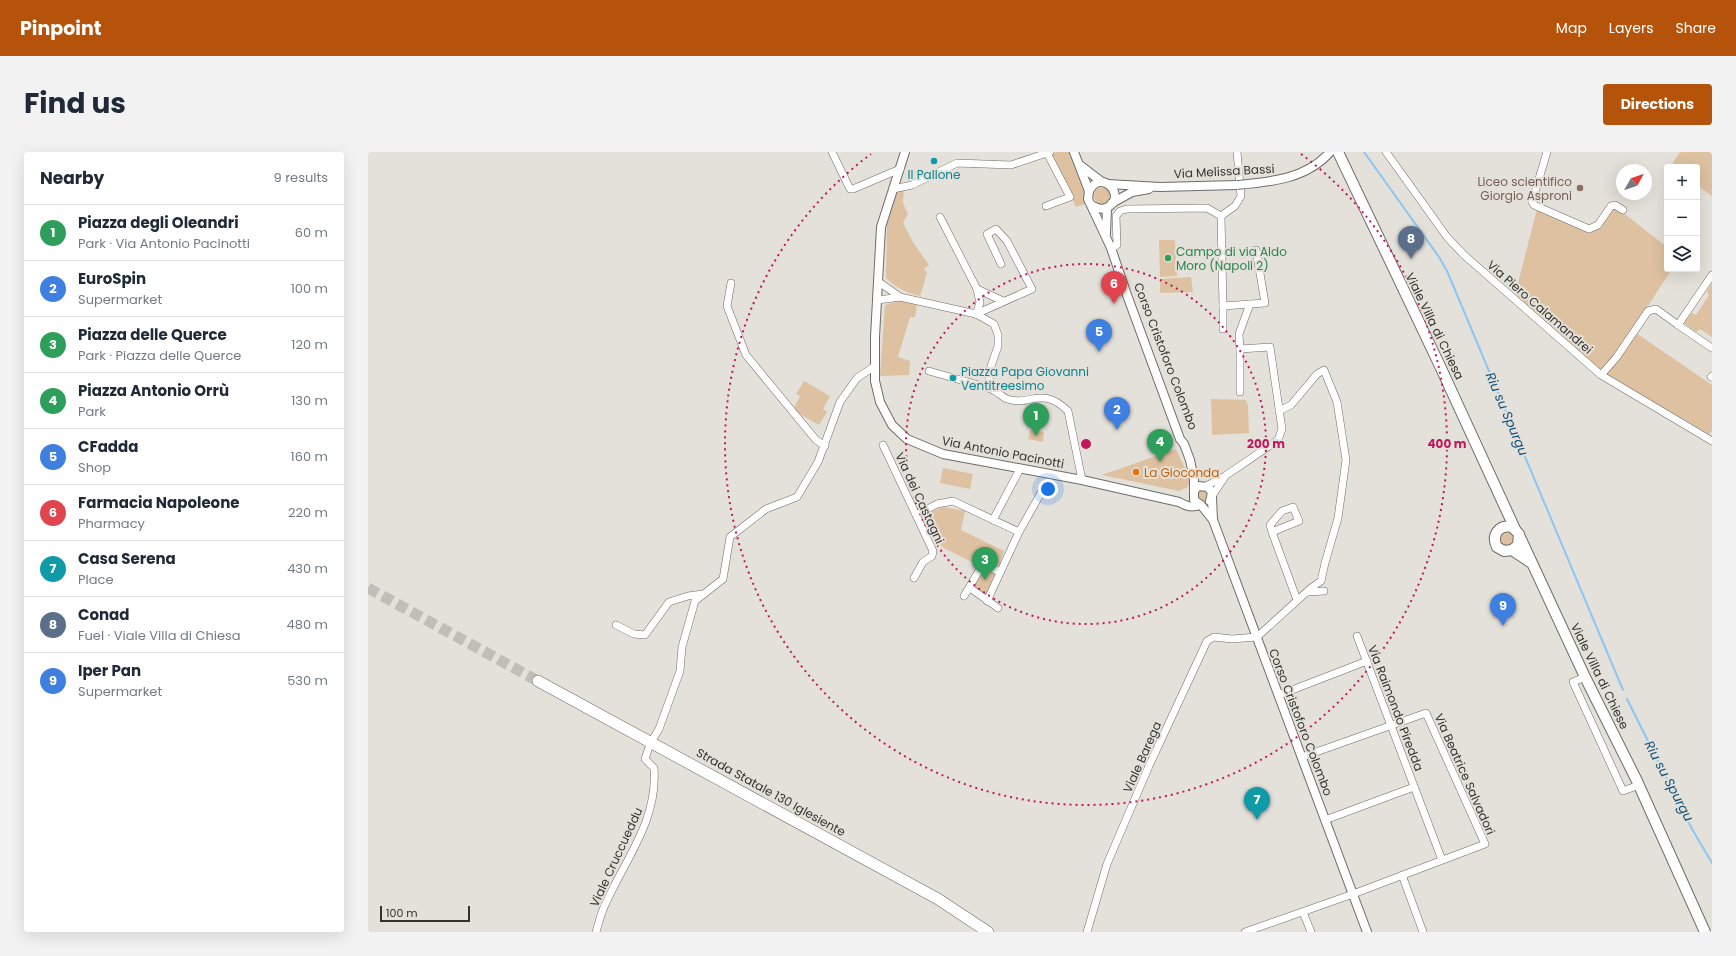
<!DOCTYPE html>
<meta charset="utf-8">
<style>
:root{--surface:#fff;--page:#f2f2f3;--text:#1f2937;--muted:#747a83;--line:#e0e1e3;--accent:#b45309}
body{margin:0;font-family:Poppins,sans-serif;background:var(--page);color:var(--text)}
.controls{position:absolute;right:12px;top:12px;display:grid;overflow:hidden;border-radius:4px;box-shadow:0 4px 16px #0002}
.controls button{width:36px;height:36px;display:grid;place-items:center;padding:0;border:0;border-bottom:1px solid var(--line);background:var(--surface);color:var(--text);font:20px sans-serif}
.compass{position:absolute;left:1248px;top:12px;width:36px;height:36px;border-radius:50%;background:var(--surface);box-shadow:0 4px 16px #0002;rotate:50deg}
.scale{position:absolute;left:12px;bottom:10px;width:90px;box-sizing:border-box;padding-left:4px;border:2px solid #343330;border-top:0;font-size:11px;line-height:14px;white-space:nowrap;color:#343330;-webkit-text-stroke:3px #e4e0da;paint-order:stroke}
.you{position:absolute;left:680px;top:337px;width:14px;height:14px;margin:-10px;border:3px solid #fff;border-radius:50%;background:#1a73e8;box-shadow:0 0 0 6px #1a73e833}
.badge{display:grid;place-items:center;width:26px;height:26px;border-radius:50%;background:var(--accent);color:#fff;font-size:13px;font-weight:700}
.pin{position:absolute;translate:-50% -33px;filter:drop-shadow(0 1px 2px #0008)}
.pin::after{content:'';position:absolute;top:21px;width:14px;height:12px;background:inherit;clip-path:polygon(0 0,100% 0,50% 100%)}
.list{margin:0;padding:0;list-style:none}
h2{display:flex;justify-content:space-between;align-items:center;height:52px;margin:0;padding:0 16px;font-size:17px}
h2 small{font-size:13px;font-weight:400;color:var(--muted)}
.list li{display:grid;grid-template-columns:26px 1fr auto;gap:12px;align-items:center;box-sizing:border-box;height:56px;padding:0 16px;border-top:1px solid var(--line)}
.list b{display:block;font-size:15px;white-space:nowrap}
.list p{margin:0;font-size:13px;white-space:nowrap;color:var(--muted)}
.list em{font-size:13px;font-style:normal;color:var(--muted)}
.icon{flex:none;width:22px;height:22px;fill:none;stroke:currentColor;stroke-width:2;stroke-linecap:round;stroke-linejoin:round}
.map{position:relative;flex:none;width:1344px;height:780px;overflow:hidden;border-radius:4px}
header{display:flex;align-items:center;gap:24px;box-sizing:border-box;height:56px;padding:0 20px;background:var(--accent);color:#fff}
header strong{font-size:19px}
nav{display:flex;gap:22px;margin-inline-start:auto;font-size:14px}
.intro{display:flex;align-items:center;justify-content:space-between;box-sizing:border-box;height:96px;padding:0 24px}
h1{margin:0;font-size:28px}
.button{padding:10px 18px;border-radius:4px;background:var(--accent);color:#fff;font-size:14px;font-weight:700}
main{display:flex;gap:24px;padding:0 24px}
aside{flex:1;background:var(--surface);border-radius:4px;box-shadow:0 4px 16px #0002}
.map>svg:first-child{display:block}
</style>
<header>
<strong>Pinpoint</strong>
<nav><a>Map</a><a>Layers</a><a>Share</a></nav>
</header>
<div class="intro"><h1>Find us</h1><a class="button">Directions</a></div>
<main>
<aside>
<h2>Nearby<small>9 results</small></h2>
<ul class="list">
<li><span class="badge" style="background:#2e9e5b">1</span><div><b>Piazza degli Oleandri</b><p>Park · Via Antonio Pacinotti</p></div><em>60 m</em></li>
<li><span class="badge" style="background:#3f7fe0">2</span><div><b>EuroSpin</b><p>Supermarket</p></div><em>100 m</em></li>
<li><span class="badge" style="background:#2e9e5b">3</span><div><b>Piazza delle Querce</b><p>Park · Piazza delle Querce</p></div><em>120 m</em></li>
<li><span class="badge" style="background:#2e9e5b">4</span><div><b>Piazza Antonio Orrù</b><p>Park</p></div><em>130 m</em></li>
<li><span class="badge" style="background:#3f7fe0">5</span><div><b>CFadda</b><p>Shop</p></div><em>160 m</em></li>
<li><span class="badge" style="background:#e0444e">6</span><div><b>Farmacia Napoleone</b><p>Pharmacy</p></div><em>220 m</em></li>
<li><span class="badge" style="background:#0f9aa8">7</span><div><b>Casa Serena</b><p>Place</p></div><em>430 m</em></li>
<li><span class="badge" style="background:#5c6f8a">8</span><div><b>Conad</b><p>Fuel · Viale Villa di Chiesa</p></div><em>480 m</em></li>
<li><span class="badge" style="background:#3f7fe0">9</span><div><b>Iper Pan</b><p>Supermarket</p></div><em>530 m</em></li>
</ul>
</aside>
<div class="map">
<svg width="1344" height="780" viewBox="0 0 1344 780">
<rect width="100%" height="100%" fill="#e4e0da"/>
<g fill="#ddc1a0">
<path d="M688 0H704L721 51 708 55 683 2Z"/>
<path d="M1312 0H1344V44L1329 33V15L1303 14Z"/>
<circle cx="734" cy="44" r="8"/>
<path d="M536 37 535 51 540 62 535 71 546 92 561 113 556 117 559 121 552 144C537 140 528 136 518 126L519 64 526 38Z"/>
<path d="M1244 56 1250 57 1299 95V117H1304L1249 201 1235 217 1232 218 1147 143 1169 57 1224 80 1232 76Z"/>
<path d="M791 88H807L809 124 792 125Z"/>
<path d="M823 125 825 140 792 141V127Z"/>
<path d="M1344 131V185L1332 177 1328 180 1316 171 1324 161 1328 163 1341 143 1339 139Z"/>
<path d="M534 148 549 153 547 165H542L530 205 542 209 541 223 512 224 517 153Z"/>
<path d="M1268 181 1344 233V279L1341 282 1238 222Z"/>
<path d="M436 229 462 244 455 257 459 260 451 273 425 258 432 244 428 242Z"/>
<path d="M843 247 878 248 880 254 881 281 844 283Z"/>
<path d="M662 278 676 280 675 290 660 287Z"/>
<path d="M808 297 822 327 820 335 811 339 734 323Z"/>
<path d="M575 316 605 322 602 337 572 331Z"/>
<path d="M832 336 841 340 839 350 832 351 827 341Z"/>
<path d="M575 355 597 359 593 378 636 399 631 413 615 404 608 412 574 395 568 382 564 384 556 363Z"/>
<circle cx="1139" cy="387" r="7"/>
<path d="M617 414 630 421 619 444 604 435Z"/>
</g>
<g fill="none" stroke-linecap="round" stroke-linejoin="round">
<g stroke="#8dc6f3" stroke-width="2">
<path d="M996 0 1071 105 1079 119 1255 538"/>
<path d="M1259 547 1324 677 1344 711"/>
</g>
<path stroke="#c1bdb8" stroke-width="11" stroke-dasharray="11 5.5" stroke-linecap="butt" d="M0 436 170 529"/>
<g stroke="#6f6b66" stroke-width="8">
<g id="minor">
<path d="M464 0 482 37H485L532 17"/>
<path d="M1018 0 1079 85 1095 102 1233 223 1344 289"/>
<path d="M1179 0 1164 50 1166 53 1221 77 1230 73 1243 54 1247 53 1255 58"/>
<path d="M525 37 544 33 589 11 643 13 682 0"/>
<path d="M678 54 702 45 679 1"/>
<path d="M853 64 867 54 873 44 869 0"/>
<path d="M572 65 609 137 612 151 608 162"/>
<path d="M743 96 749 93 748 64 752 59 759 57 839 56 853 64 855 154 897 151 888 98"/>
<path d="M1344 123 1310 173 1344 196"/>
<path d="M511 130 532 145"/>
<path d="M363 131 359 154 378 203 448 288 457 294"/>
<path d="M609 137 635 149"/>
<path d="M510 148 532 145 608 162 626 172 630 183V194L620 223 625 238"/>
<path d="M855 154V177"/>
<path d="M608 162 664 137 639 89 628 77 619 82 633 112"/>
<path d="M872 197V240"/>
<path d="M561 219C581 225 603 230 623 237 629 239 634 245 639 247 663 255 673 233 700 259L714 328"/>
<path d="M1233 223 1248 206 1280 159 1288 157 1310 173"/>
<path d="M1343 225 1344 224"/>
<path d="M515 293 565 399 564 404 555 410 546 426"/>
<path d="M838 334 857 324 910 288 914 277 902 195 872 197 871 182 882 152"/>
<path d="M844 344 856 326"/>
<path d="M548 363 569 352 585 349 651 380"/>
<path d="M625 368 652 317"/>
<path d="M904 380 931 369 925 355 914 359 902 373 904 380 929 448"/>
<path d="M602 436 630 456"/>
<path d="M940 440 956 439"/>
<path d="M596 444 615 412 632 420"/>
<path d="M619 449 651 380 674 339"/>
<path d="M248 473 266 482 277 483 301 450 320 444 335 442"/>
<path d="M989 484 1074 708"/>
<path d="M1217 525 1205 530 1255 639 1271 633"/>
<path d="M911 543 999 509"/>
<path d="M285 587 291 577 312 519 314 495 327 449 355 427 362 385 398 357 429 345 450 310 472 250 489 226 507 214"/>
<path d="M957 668 1046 635"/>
<path d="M1034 723 1055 780"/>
<path d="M935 760 943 780"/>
<path d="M228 780C231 770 233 760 238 751 258 706 290 668 286 616L277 607 281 595"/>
<path d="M719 780 739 712 781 614 839 489 846 485 864 487 889 485 943 436 953 429 957 411 970 366 978 308 969 250 956 218 949 222 923 253 911 259"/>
<path d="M877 780 985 742 1117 692 1058 561 934 605"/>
</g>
</g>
<g stroke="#6f6b66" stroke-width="10">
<g id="tertiary">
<path d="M537 0 513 75 507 185V229L512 250 524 273 539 287 575 302 714 328 811 350C818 354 823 356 832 353"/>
<path d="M706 0 721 39 720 47 743 96 759 143 812 287 816 292 822 308 826 327V348L833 353 845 368"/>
<path d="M713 14 734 30"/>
<path d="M740 32 792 35 869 33"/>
<path d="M721 39C734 15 759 45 740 55 735 58 730 57 725 54"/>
<path d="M744 51 764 40 781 37"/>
<path d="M738 81 739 56"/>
<path d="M826 339 830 334 840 335 844 341 842 349"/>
<path d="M844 345 845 368 999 780"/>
</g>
</g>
<g stroke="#6f6b66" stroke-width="12">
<g id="primary">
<path d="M970 0 1072 214 1147 377"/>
<path d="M1152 385 1217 525 1269 629 1337 780"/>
<path d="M1144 398 1150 393 1151 382 1144 375C1131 372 1123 383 1129 395L1136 399 1144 398 1162 410"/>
</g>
</g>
<g stroke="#6f6b66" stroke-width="12">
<path id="trunk" d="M170 529 570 747 620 780"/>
</g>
<use href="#minor" stroke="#fff" stroke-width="7"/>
<use href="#tertiary" stroke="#fff" stroke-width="8"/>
<use href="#primary" stroke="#fff" stroke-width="10"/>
<use href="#trunk" stroke="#fff" stroke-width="11"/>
<g stroke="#6f6b66" stroke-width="10" stroke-linecap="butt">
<path id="tertiary-bridge" d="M869 33C902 30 939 27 962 0"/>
</g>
<use href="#tertiary-bridge" stroke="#fff" stroke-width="8"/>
</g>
<g fill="none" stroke="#c2185b" stroke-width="2" stroke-dasharray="2 4">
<circle cx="718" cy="292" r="180"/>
<path d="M933 2A361 361 0 1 1 503 2"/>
</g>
<g fill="#0f9aa8" stroke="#e4e0da" stroke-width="1.5">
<circle cx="566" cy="9" r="4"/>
<circle cx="585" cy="226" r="4"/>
</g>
<circle fill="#8d6e63" stroke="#e4e0da" stroke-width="1.5" cx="1212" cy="36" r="4"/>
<circle fill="#2e9e5b" stroke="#e4e0da" stroke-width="1.5" cx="800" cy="106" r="4"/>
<circle fill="#e8710a" stroke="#e4e0da" stroke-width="1.5" cx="768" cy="320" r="4"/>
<g text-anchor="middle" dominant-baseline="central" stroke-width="4" stroke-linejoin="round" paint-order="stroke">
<g font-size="12" fill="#343330" stroke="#e4e0da">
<text transform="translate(856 19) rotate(-3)">Via Melissa Bassi</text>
<text transform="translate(1172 155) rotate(41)">Via Piero Calamandrei</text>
<text transform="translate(1067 174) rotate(64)">Viale Villa di Chiesa</text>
<text transform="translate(798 204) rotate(69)">Corso Cristoforo Colombo</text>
<text transform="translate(635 300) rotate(11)">Via Antonio Pacinotti</text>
<text transform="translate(552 346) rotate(65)">Via dei Castagni</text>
<text transform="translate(1232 524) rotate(64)">Viale Villa di Chiese</text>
<text transform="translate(1028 556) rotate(69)">Via Raimondo Piredda</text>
<text transform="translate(933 570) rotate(69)">Corso Cristoforo Colombo</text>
<text transform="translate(774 605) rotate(-66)">Viale Barega</text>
<text transform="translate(1097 622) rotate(66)">Via Beatrice Salvadori</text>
<text transform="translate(403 640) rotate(29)">Strada Statale 130 Iglesiente</text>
<text transform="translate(248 705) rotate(-65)">Viale Cruccueddu</text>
</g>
<g font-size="12" fill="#0d838f" stroke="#e4e0da">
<text x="566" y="22">Il Pallone</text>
<text x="593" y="219" text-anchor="start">Piazza Papa Giovanni<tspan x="593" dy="14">Ventitreesimo</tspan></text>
</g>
<g font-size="12" fill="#785e54" stroke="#e4e0da" text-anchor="end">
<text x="1204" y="29">Liceo scientifico<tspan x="1204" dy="14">Giorgio Asproni</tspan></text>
</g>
<g font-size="12" fill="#27864d" stroke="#e4e0da" text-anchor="start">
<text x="808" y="99">Campo di via Aldo<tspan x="808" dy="14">Moro (Napoli 2)</tspan></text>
</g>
<g font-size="12" fill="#c56008" stroke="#e4e0da" text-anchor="start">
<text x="776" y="320">La Gioconda</text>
</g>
<g font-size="13" font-style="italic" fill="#11537d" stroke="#e4e0da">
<text transform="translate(1139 262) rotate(67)">Riu su Spurgu</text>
<text transform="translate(1301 629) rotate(62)">Riu su Spurgu</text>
</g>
</g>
<circle cx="718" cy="292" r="6" fill="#c2185b" stroke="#e4e0da" stroke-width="2"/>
<g font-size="12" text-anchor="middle" font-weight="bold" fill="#c2185b" stroke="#e4e0da" stroke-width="4" stroke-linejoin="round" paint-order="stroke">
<text x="898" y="296">200 m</text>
<text x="1079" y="296">400 m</text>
</g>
</svg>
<div class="controls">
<button>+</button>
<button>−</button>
<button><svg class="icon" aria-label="layers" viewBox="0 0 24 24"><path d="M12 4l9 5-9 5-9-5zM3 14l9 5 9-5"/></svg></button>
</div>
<svg class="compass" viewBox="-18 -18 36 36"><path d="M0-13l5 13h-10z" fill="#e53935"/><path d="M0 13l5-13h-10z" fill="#747a83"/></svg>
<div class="scale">100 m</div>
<div class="you"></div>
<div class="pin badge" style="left:668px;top:284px;background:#2e9e5b">1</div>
<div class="pin badge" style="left:749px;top:278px;background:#3f7fe0">2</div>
<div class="pin badge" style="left:617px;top:428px;background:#2e9e5b">3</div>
<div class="pin badge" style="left:792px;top:310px;background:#2e9e5b">4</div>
<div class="pin badge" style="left:731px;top:200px;background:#3f7fe0">5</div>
<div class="pin badge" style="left:746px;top:152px;background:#e0444e">6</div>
<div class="pin badge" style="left:889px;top:668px;background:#0f9aa8">7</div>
<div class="pin badge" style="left:1043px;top:107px;background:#5c6f8a">8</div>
<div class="pin badge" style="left:1135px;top:474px;background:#3f7fe0">9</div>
</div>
</main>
